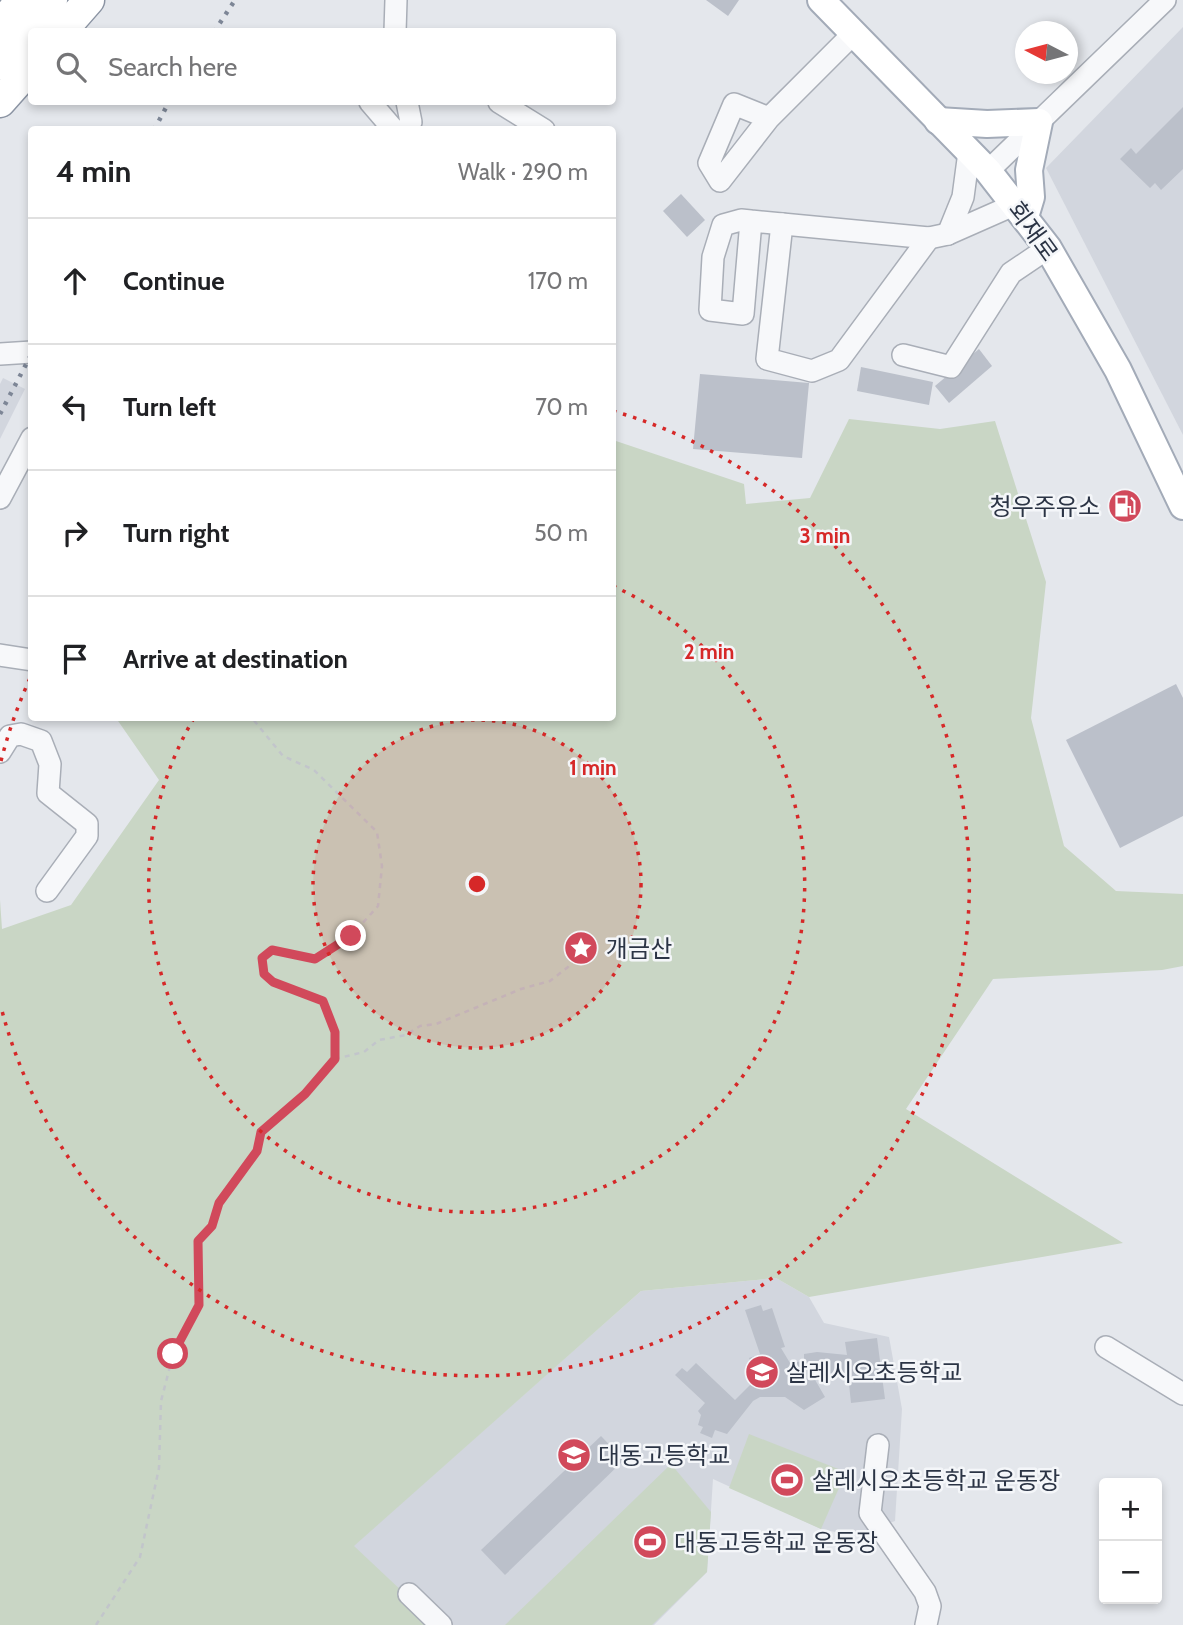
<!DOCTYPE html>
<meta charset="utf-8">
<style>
:root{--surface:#fff;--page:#f2f2f2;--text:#202124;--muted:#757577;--line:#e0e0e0}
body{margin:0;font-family:Cabin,"Noto Sans KR",sans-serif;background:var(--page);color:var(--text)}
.controls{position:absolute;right:21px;bottom:21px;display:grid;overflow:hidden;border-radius:7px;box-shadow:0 4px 10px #0003}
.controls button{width:63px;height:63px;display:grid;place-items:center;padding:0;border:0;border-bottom:2px solid var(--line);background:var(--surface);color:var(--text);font:35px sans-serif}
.compass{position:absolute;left:1015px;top:21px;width:63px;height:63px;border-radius:50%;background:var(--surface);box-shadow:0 4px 10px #0003;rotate:276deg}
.stop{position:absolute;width:21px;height:21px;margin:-16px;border:5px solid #d1495b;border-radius:50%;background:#fff}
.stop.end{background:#d1495b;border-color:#fff;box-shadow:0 2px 7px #0008}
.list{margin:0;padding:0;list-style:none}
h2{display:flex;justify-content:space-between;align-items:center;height:91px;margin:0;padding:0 28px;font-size:30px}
h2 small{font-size:23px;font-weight:400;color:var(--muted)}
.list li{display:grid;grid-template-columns:46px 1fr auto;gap:21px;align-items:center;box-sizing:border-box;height:126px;padding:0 28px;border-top:2px solid var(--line)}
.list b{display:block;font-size:26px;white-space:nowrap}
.list em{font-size:23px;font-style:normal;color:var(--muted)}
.icon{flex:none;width:38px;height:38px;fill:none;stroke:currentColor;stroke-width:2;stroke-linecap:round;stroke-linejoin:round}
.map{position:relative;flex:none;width:1183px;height:1625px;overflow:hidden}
.search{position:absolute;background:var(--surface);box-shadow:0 4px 10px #0003;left:28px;top:28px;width:588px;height:77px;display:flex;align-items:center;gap:18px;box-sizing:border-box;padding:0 24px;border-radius:7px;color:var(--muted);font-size:26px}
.panel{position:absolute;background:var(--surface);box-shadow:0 4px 10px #0003;left:28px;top:126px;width:588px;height:595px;border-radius:7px}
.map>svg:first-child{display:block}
</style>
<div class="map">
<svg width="1183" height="1625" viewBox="0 0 1183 1625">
<rect width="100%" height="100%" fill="#e4e7ec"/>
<g fill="#d2d6de">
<path d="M1183 27V435L1046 168Z"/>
<path d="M3 378 25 389 0 439V384Z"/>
<path d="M776 1278 809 1297 824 1323 889 1337 902 1409 895 1521 854 1536 821 1529 713 1479 707 1572 654 1625H435L353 1546 641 1291Z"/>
</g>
<g fill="#c9d6c5">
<path d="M849 419 940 429 995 421 1046 582 1031 718 1064 846 1116 891 1183 894V966L1162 970 993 979 906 1109 1123 1243 809 1297 776 1278 641 1291 354 1546 438 1625H0V900L2 929 71 905 159 780 116 718H612L613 440 744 484 746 504 810 498Z"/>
<path d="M749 1434 846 1472 821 1529 729 1488Z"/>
<path d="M671 1464 711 1512 707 1572 652 1625H505Z"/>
</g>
<g fill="#bbc0ca">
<path d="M706 0H739L728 16Z"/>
<path d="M1183 107V169L1161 190 1155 183 1150 188 1120 159 1131 148 1136 154Z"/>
<path d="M681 194 705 220 687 237 663 211Z"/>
<path d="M979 349 992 366 949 403 935 386Z"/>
<path d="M861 367 933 382 929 405 857 391Z"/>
<path d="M700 374 809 383 802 458 693 449Z"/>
<path d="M1176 684 1183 698V816L1120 848 1066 740Z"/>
<path d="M761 1305 763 1311 772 1308 785 1347 781 1348 790 1363 804 1361V1354L817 1352 847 1355 845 1342 877 1338 885 1399 851 1403 848 1375 831 1373 814 1378 825 1397 804 1410 785 1397H760L753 1401 727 1434 715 1430 712 1438 700 1433 703 1427 698 1425 701 1415 698 1411 705 1403 675 1375 682 1368 687 1372 696 1363 735 1400 754 1381 745 1373 752 1366 749 1358 760 1354 745 1310Z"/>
<path d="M601 1436 624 1460 505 1575 481 1550Z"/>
</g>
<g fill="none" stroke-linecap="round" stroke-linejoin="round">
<g stroke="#a9aeb7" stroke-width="24">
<g id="minor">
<path d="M395 32 396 0"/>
<path d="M370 102 394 130"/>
<path d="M499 102 544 130"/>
<path d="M769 118 720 181 709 163 734 104 769 118 854 33"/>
<path d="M406 130 411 122 407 102"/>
<path d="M988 171 1165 0"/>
<path d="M751 221 743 314 710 310 713 257 723 225 741 220 929 238 948 234 1016 204"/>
<path d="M782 224 767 359 812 371 839 360 929 238"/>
<path d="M948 234 963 197 969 152"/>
<path d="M0 354 32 352"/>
<path d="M903 355 951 367 1011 273 1048 248"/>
<path d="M0 498 32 438"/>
<path d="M0 655 32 660"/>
<path d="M0 752 10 736 21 734 41 741 50 764 48 793 87 824V836L47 891"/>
<path d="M1106 1347 1183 1394"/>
<path d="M878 1445 870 1513 925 1592 930 1606 926 1625"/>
<path d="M409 1594 441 1625"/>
</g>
</g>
<g stroke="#a3abb8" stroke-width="30">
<g id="major">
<path d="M821 0 988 171 1048 248 1118 370 1183 506"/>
<path d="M938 121 987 124 1039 122 1029 170 1031 197 1025 217"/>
</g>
</g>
<g stroke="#8b94a3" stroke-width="33">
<g id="highway">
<path d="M0 26 21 0"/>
<path d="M61 32 89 0"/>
<path d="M0 64 52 0"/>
<path d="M0 102 32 66"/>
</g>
</g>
<g stroke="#c2c5cb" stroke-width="2.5" stroke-dasharray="5 5" stroke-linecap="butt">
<path d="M335 1059 364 1052 379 1040 406 1035 420 1026 436 1024 521 989 550 981 568 967 583 949"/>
<path d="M96 1625 140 1557 159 1468 161 1401 173 1355 199 1305 198 1241 212 1226 219 1203 257 1151 261 1132 305 1094 335 1059V1032L323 1001 273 982 264 974 262 958 272 949 315 959 351 936 378 906 382 866 377 832 314 770 283 756 252 718"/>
</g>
<use href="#minor" stroke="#f7f8fa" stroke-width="21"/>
<use href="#major" stroke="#fff" stroke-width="26"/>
<use href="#highway" stroke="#fff" stroke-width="30"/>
<g stroke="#7d8696" stroke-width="4.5" stroke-dasharray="3.5 7" stroke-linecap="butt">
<path d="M214 32 235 0"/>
<path d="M154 130 169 102"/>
<path d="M0 414 32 353"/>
</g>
</g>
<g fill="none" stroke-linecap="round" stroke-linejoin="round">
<path stroke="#d1495b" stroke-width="9" d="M173 1354 199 1305 198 1241 212 1226 219 1203 257 1151 261 1132 305 1094 335 1059V1032L323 1001 273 982 264 974 262 958 272 950 315 959 351 936"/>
</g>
<circle cx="477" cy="884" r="164" fill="#d62828" fill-opacity=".12"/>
<g fill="none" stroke="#d62828" stroke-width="3.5" stroke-dasharray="3.5 7">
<circle cx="477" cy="884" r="164"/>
<path d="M613 586A328 328 0 1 1 194 718"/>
<path d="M1 761A492 492 0 0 1 31 676M613 411A492 492 0 1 1 1 1007"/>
</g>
<defs>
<g id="fuel-disc" transform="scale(1.75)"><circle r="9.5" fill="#d1495b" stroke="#f4f6f9"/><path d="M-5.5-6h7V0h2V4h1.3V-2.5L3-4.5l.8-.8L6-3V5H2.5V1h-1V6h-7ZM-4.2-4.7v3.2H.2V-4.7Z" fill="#fff"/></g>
<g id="sight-disc" transform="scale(1.75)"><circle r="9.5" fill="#d1495b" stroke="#f4f6f9"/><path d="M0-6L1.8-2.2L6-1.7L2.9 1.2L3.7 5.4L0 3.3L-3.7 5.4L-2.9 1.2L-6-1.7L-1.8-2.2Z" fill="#fff"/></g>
<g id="school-disc" transform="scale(1.75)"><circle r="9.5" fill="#d1495b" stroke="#f4f6f9"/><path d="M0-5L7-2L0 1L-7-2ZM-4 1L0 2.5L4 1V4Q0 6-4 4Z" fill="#fff"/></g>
<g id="stadium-disc" transform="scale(1.75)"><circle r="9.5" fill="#d1495b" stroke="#f4f6f9"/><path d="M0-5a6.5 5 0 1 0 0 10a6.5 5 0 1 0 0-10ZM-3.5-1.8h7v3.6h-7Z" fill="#fff"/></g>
</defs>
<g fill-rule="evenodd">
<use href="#fuel-disc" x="1125" y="506"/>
<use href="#sight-disc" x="581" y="948"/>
<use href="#school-disc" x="762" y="1372"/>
<use href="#school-disc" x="574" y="1455"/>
<use href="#stadium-disc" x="787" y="1480"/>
<use href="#stadium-disc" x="650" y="1542"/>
</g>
<g text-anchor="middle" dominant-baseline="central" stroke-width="5" stroke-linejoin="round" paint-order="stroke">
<g font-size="24" fill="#2b3445" stroke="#f4f6f9">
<text transform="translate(1033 231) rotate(54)">회재로</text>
</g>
<g font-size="24" fill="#2b3445" stroke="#f4f6f9" text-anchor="start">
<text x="1100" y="506" text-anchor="end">청우주유소</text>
<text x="606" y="948">개금산</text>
<text x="786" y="1372">살레시오초등학교</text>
<text x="598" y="1455">대동고등학교</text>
<text x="812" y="1480">살레시오초등학교 운동장</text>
<text x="674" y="1542">대동고등학교 운동장</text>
</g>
</g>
<circle cx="477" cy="884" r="10" fill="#d62828" stroke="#f4f6f9" stroke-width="3.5"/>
<g font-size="21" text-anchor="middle" font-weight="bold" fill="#d62828" stroke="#f4f6f9" stroke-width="5" stroke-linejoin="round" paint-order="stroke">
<text x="825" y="543">3 min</text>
<text x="709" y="659">2 min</text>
<text x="593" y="775">1 min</text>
</g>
</svg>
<div class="controls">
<button>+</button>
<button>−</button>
</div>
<svg class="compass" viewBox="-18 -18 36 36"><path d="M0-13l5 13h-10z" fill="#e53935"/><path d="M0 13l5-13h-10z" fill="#757577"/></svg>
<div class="stop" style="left:173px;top:1354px"></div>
<div class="stop end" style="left:351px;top:936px"></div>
<div class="search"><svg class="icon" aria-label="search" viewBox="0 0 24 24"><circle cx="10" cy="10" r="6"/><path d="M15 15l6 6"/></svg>Search here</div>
<section class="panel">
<h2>4 min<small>Walk · 290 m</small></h2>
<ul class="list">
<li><svg class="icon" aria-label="ahead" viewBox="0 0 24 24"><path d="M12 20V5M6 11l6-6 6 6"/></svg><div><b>Continue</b></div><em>170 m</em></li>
<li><svg class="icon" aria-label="left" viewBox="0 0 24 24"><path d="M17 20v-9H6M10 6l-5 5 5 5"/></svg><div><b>Turn left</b></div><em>70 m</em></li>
<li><svg class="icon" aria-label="right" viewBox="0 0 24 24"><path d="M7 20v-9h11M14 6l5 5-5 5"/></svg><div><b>Turn right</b></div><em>50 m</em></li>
<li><svg class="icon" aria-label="arrive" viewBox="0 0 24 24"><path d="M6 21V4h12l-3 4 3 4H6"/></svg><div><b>Arrive at destination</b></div></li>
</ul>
</section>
</div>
